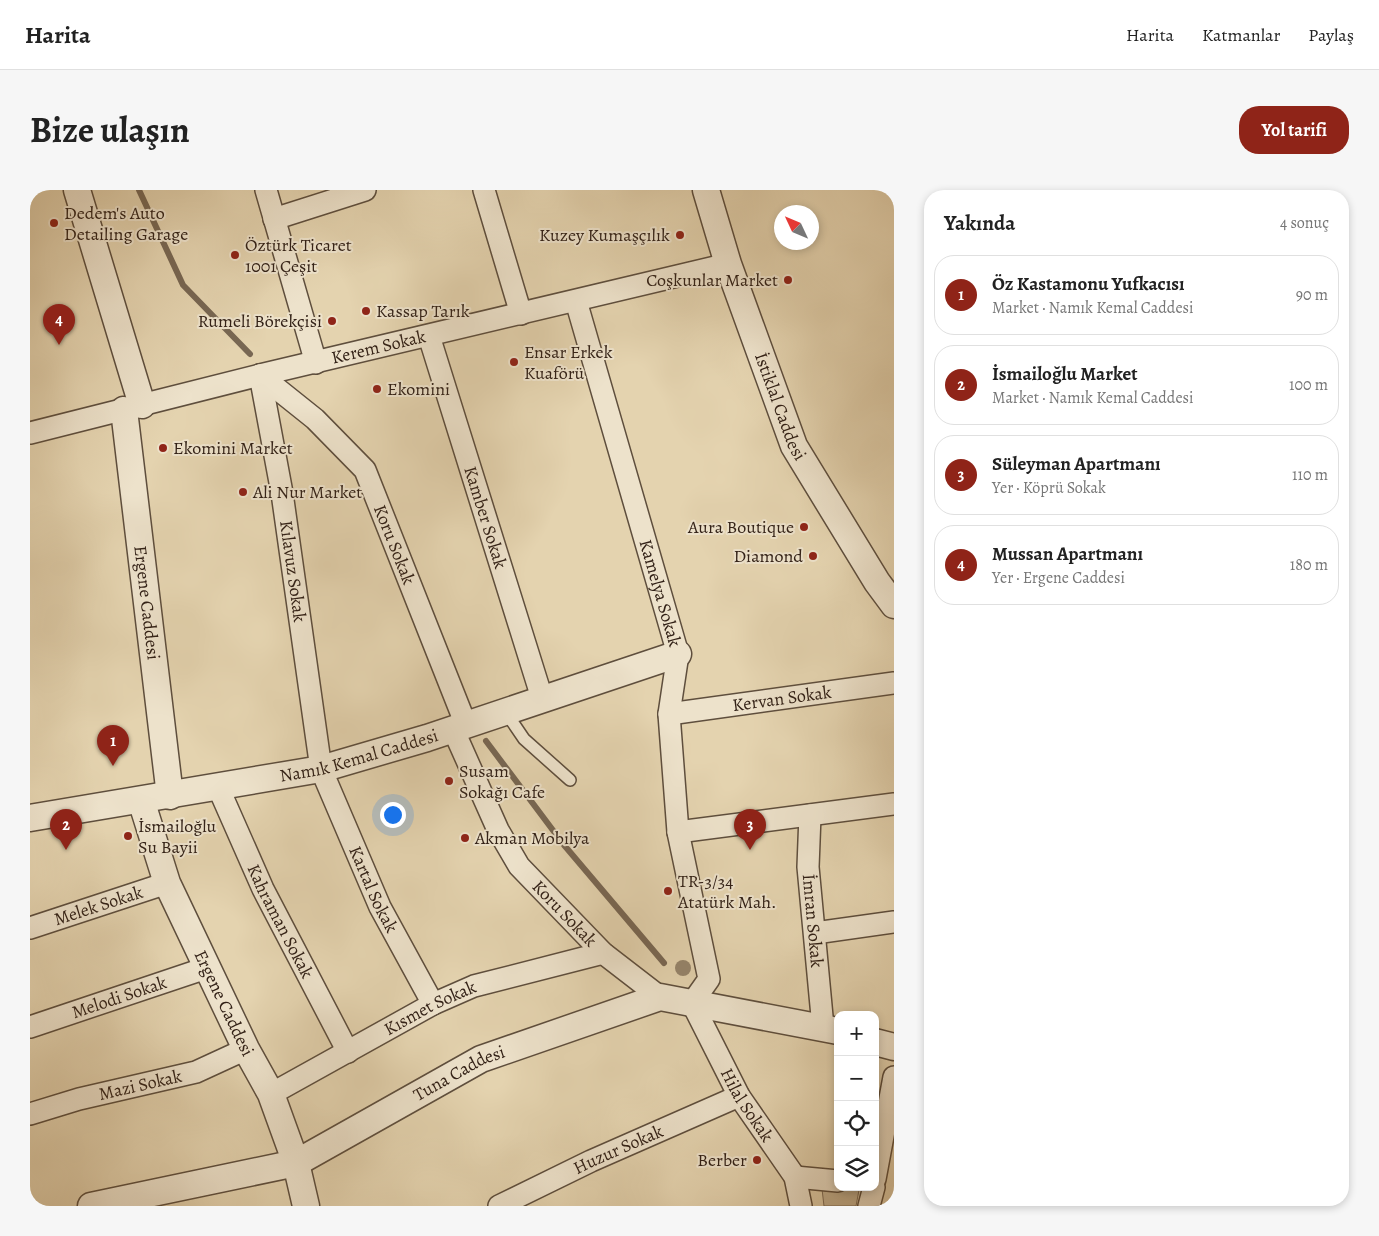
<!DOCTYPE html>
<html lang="tr">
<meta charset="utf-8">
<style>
:root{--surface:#fff;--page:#f6f6f6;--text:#222;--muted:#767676;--line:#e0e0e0;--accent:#8f2418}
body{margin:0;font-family:Alegreya,serif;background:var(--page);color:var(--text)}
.controls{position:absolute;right:15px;bottom:15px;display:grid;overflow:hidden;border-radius:10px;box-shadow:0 2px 8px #0003}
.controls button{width:45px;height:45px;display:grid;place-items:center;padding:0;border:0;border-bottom:1px solid var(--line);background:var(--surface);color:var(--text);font:25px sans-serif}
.compass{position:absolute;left:744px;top:15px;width:45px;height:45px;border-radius:50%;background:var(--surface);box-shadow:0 2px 8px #0003;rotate:314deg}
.you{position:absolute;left:362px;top:624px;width:18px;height:18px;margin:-12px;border:4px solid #fff;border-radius:50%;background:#1a73e8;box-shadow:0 0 0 8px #1a73e833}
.badge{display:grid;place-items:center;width:32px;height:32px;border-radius:50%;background:var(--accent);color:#fff;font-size:16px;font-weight:700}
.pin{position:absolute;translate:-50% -41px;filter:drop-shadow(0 1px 2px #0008)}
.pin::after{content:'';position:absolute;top:26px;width:18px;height:15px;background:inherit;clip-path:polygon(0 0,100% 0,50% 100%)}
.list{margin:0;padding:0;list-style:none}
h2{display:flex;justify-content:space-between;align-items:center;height:65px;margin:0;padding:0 20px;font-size:21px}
h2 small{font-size:16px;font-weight:400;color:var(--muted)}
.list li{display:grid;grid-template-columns:32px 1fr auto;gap:15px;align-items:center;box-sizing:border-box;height:80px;margin:0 10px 10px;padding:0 10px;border:1px solid var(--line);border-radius:20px}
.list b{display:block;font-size:19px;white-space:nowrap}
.list p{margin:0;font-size:16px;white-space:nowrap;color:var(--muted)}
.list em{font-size:16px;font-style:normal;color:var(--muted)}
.icon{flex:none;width:28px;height:28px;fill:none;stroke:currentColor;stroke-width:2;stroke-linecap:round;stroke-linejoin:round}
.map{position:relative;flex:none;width:864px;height:1016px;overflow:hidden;border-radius:20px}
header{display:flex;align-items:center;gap:30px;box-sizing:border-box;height:70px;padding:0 25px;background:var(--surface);border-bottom:1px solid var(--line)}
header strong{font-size:24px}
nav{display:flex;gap:28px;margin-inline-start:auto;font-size:18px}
.intro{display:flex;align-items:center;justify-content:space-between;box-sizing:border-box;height:120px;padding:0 30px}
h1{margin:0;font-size:35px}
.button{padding:12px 22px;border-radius:20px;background:var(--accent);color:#fff;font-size:18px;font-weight:700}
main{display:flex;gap:30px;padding:0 30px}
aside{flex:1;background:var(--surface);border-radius:20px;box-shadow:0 2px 8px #0003}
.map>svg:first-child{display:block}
</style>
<header>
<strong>Harita</strong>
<nav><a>Harita</a><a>Katmanlar</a><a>Paylaş</a></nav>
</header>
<div class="intro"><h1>Bize ulaşın</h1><a class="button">Yol tarifi</a></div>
<main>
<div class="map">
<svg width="864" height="1016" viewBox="0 0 864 1016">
<rect width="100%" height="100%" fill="#e4d3af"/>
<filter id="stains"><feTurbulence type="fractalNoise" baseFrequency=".004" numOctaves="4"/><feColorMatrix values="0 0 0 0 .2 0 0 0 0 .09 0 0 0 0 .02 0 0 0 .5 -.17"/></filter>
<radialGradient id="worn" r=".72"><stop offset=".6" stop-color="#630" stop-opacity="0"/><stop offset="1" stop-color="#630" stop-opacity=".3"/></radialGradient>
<path fill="#c6b595" stroke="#7c6b56" d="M792 999 829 1000 826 1016H794Z"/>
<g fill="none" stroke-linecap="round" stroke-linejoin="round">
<g stroke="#786753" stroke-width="6">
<path d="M109 0 153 95 220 164"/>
<path d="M456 551 534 655 634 773"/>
</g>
<g stroke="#5e4e3d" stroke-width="14">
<path id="service" d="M475 521 494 549 540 590"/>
</g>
<g stroke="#5e4e3d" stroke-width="24">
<g id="minor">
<path d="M236 0 286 173"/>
<path d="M454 0 491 124"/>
<path d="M244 29 335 0"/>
<path id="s1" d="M546 111 648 464 639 524 648 642 679 789 662 813 709 906 765 987 771 1016"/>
<path id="s2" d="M399 146 512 508"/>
<path id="s3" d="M230 185 252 303 291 579 350 717 403 814"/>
<path id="s4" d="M230 185 285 229 335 280 436 535"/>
<path id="s5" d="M0 243 230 185 698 74"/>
<path id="s6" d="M639 524 864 493"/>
<path id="s7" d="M423 539 468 640 489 676 573 763 630 807"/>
<path id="s8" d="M188 597 233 699 318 862"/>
<path id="s9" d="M780 625 778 677 793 837"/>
<path d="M648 642 864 614"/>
<path id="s10" d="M0 738 137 693"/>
<path d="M785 743 864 732"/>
<path id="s11" d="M0 837 179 777"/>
<path id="s12" d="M241 904 403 814 444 796 573 763"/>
<path id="s13" d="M0 924 49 909 166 882 216 859"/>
<path d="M765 987 808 991"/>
<path d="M845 989 864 887"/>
<path id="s14" d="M469 1016 561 971 709 906"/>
<path d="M839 1016 844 997"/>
</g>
</g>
<g stroke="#5e4e3d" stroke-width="29">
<g id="tertiary">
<path d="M47 0 112 215"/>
<path id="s15" d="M676 0 698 74 764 256 847 392 864 415"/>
<path id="s16" d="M94 220 140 606"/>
<path id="s17" d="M111 610 137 693 216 859 241 904 266 973 276 1016"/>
<path id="s18" d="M0 628 291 579 397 548 648 464"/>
<path d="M845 852 864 857"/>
<path id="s19" d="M61 1016 266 973 451 869 630 807 808 841"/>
</g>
</g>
<use href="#service" stroke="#ede2cb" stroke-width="11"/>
<use href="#minor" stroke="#ede2cb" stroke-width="21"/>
<use href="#tertiary" stroke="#ede2cb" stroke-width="26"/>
</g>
<circle fill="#96856c" cx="653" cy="778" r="8"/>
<g fill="#8f2418" stroke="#ede2cb" stroke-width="2">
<circle cx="24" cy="33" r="5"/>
<circle cx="650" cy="45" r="5"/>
<circle cx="205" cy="65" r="5"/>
<circle cx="758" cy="90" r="5"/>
<circle cx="336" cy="121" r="5"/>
<circle cx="302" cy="131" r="5"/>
<circle cx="484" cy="172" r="5"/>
<circle cx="347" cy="199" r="5"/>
<circle cx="133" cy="258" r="5"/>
<circle cx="213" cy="302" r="5"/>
<circle cx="774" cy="337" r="5"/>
<circle cx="783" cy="366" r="5"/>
<circle cx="419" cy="591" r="5"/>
<circle cx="98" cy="646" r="5"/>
<circle cx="435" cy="648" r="5"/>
<circle cx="638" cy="701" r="5"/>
<circle cx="727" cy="970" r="5"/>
</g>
<g text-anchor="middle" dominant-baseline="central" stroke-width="4" stroke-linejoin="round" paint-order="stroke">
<g font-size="18" fill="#322117" stroke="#ede2cb" text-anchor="start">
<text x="34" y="23">Dedem's Auto<tspan x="34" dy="21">Detailing Garage</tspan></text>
<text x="640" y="45" text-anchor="end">Kuzey Kumaşçılık</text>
<text x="215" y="55">Öztürk Ticaret<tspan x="215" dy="21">1001 Çeşit</tspan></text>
<text x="748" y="90" text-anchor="end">Coşkunlar Market</text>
<text x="346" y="121">Kassap Tarık</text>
<text x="292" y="131" text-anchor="end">Rumeli Börekçisi</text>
<text x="494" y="162">Ensar Erkek<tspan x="494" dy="21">Kuaförü</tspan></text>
<text x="357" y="199">Ekomini</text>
<text x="143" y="258">Ekomini Market</text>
<text x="223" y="302">Ali Nur Market</text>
<text x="764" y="337" text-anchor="end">Aura Boutique</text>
<text x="773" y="366" text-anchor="end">Diamond</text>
<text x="429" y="581">Susam<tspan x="429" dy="21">Sokağı Cafe</tspan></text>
<text x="108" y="636">İsmailoğlu<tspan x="108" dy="21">Su Bayii</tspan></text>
<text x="445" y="648">Akman Mobilya</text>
<text x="648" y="691">TR-3/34<tspan x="648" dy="21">Atatürk Mah.</tspan></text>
<text x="717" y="970" text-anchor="end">Berber</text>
</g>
<g font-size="18" fill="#322117" stroke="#ede2cb">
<text stroke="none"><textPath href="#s5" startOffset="359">Kerem Sokak</textPath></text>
<text stroke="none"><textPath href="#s15" startOffset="229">İstiklal Caddesi</textPath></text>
<text stroke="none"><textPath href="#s2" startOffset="190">Kamber Sokak</textPath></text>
<text stroke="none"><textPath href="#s4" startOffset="222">Koru Sokak</textPath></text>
<text stroke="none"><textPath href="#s3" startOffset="199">Kılavuz Sokak</textPath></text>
<text stroke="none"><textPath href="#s1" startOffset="304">Kamelya Sokak</textPath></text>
<text stroke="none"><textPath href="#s16" startOffset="194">Ergene Caddesi</textPath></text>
<text stroke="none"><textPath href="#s6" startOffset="114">Kervan Sokak</textPath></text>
<text stroke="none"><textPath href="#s18" startOffset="335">Namık Kemal Caddesi</textPath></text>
<text stroke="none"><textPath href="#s3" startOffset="530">Kartal Sokak</textPath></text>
<text stroke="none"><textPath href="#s10" startOffset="72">Melek Sokak</textPath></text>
<text stroke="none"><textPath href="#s7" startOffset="218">Koru Sokak</textPath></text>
<text stroke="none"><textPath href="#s8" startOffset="148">Kahraman Sokak</textPath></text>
<text stroke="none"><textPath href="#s9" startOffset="106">İmran Sokak</textPath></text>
<text stroke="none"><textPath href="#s11" startOffset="94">Melodi Sokak</textPath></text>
<text stroke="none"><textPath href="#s17" startOffset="220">Ergene Caddesi</textPath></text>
<text stroke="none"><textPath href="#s12" startOffset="181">Kısmet Sokak</textPath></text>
<text stroke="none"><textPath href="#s19" startOffset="396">Tuna Caddesi</textPath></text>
<text stroke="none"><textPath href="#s13" startOffset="114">Mazi Sokak</textPath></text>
<text stroke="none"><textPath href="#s1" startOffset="842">Hilal Sokak</textPath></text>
<text stroke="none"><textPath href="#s14" startOffset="132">Huzur Sokak</textPath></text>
</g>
</g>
<rect width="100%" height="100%" filter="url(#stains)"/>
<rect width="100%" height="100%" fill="url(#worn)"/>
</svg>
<div class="controls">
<button>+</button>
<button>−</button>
<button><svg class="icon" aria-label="locate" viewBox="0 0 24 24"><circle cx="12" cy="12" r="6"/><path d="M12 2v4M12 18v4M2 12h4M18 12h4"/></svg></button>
<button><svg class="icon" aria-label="layers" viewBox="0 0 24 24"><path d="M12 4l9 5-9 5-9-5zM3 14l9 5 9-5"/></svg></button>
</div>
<svg class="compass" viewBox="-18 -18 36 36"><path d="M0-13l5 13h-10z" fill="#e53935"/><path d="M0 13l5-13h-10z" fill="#767676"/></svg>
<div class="you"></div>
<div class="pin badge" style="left:83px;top:576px">1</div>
<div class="pin badge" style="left:36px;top:660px">2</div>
<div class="pin badge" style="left:720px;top:660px">3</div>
<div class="pin badge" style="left:29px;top:155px">4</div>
</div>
<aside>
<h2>Yakında<small>4 sonuç</small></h2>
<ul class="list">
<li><span class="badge">1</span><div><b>Öz Kastamonu Yufkacısı</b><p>Market · Namık Kemal Caddesi</p></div><em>90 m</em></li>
<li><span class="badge">2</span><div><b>İsmailoğlu Market</b><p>Market · Namık Kemal Caddesi</p></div><em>100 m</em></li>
<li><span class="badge">3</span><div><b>Süleyman Apartmanı</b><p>Yer · Köprü Sokak</p></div><em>110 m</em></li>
<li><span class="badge">4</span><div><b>Mussan Apartmanı</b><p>Yer · Ergene Caddesi</p></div><em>180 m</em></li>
</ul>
</aside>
</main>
